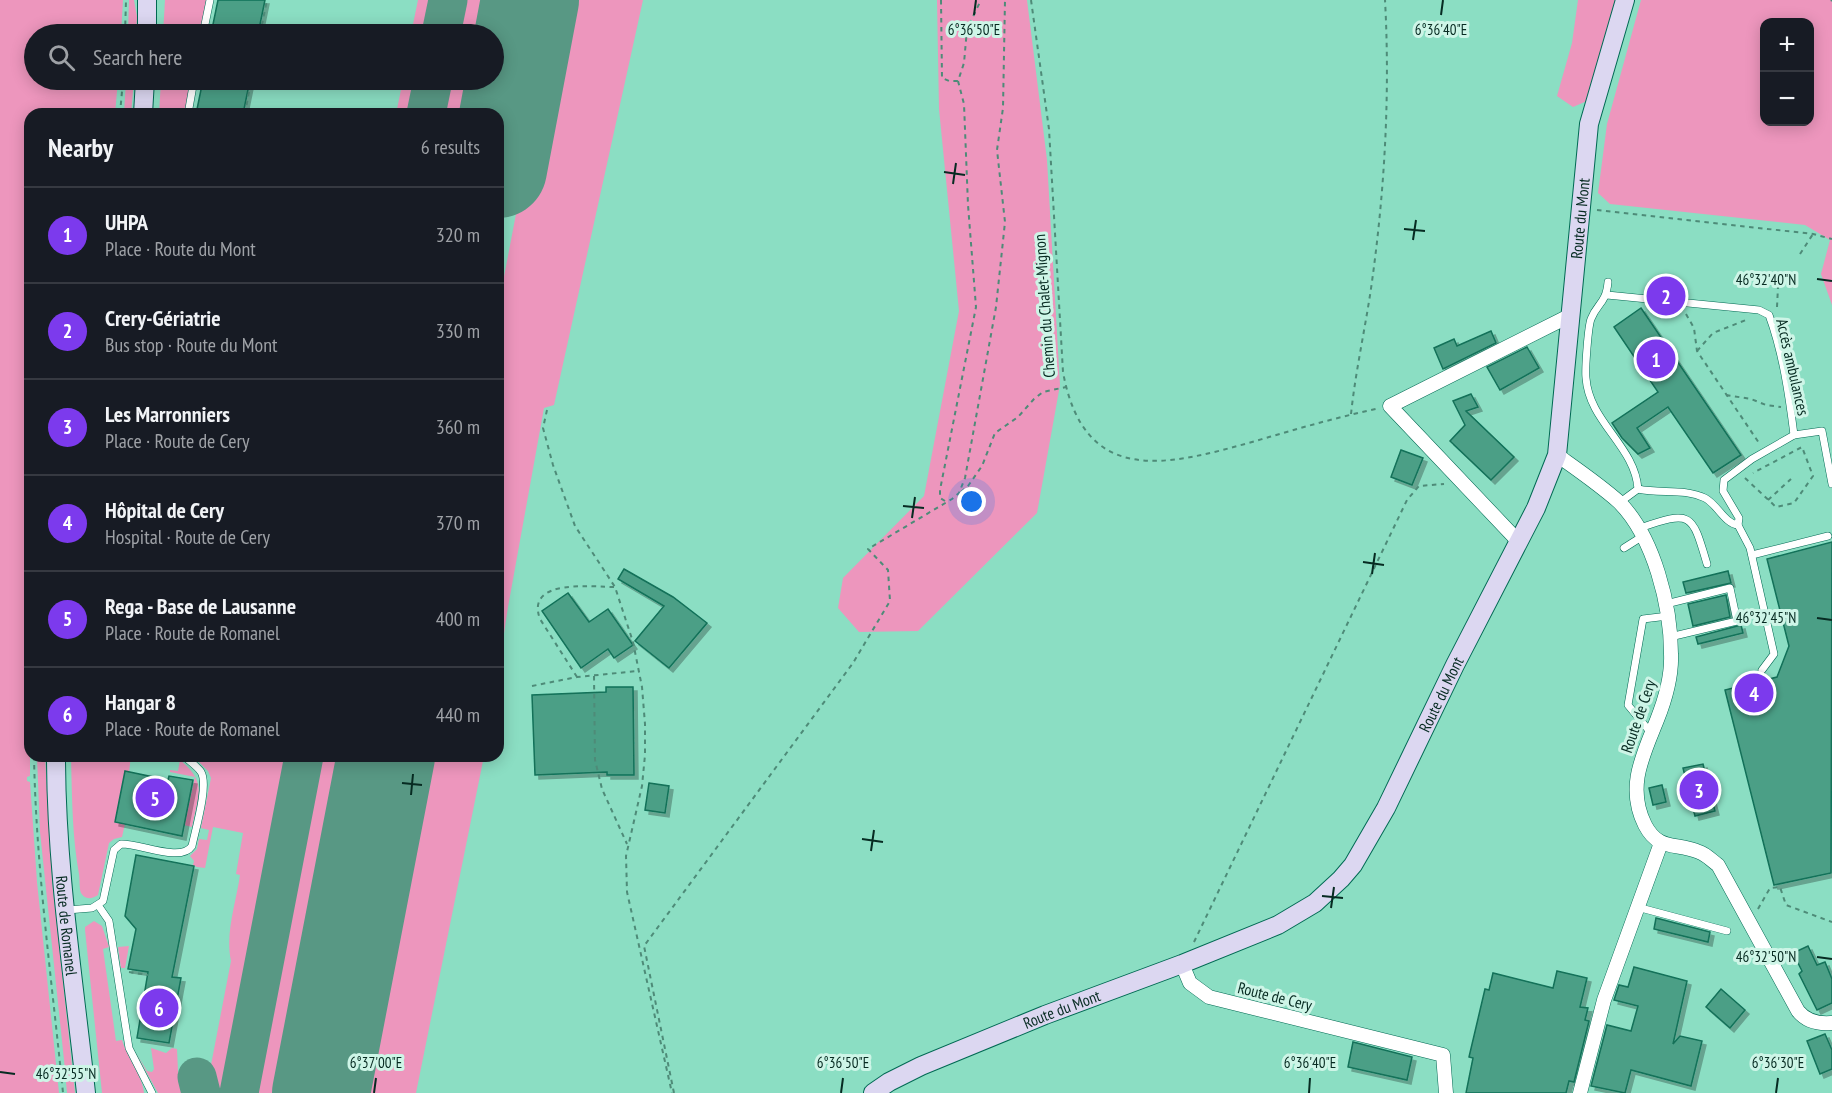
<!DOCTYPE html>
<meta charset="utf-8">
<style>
:root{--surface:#171b24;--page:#242831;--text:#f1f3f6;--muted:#9ea1a6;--line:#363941;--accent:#7c3aed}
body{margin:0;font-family:"PT Sans Narrow",sans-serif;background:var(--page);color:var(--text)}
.controls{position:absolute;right:18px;top:18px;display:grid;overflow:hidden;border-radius:12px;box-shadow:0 3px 15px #0003}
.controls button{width:54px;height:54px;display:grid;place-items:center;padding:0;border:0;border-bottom:2px solid var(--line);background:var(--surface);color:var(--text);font:30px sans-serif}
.you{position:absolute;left:972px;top:502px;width:21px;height:21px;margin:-15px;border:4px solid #fff;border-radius:50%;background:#1a73e8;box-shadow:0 0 0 9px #1a73e833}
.badge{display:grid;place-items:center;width:39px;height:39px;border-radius:50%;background:var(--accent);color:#fff;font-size:20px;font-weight:700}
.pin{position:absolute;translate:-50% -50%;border:3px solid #fff;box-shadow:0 2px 6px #0006}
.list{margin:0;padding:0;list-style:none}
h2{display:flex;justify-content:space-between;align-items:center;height:78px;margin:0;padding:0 24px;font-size:26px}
h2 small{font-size:20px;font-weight:400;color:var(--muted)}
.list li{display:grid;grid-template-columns:39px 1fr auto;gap:18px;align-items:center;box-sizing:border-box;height:96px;padding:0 24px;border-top:2px solid var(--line)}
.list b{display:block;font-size:22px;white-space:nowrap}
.list p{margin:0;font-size:20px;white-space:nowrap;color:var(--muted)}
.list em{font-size:20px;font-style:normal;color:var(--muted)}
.icon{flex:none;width:33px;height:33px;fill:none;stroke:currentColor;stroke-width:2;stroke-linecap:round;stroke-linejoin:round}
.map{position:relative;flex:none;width:1832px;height:1093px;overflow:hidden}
.search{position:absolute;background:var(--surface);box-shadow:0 3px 15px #0003;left:24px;top:24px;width:480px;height:66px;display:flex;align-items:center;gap:15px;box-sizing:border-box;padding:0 21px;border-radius:33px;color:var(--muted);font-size:22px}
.panel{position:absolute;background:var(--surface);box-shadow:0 3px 15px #0003;left:24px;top:108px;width:480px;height:654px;border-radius:18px}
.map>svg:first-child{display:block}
</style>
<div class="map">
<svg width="1832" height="1093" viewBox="0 0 1832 1093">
<defs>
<filter id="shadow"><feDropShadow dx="4" dy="4" stdDeviation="0" flood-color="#0004"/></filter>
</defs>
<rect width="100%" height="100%" fill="#8bdec3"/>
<g fill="#ed96bd" fill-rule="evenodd">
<path d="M0 0H123L121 34H34V80H118L115 114H30V776L27 777V781L30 782 37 882 59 1093H0Z"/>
<path d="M129 0H134L137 17 136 34H128Z"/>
<path d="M165 0H206L200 34H163Z"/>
<path d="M418 0H439L433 34H411Z"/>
<path d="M457 0H505L494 60V34H450Z"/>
<path d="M557 0H643L554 405 544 408 508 607 498 673V308Z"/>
<path d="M937 0H1027L1047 160 1060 385 1037 513 918 631 859 632 838 608 843 578 924 496 959 311 939 109Z"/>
<path d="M1578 0H1615L1587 101 1573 107 1557 96 1572 43Z"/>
<path d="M1641 0H1832V305L1821 274 1830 240 1805 225 1610 204 1598 193 1607 124ZM1764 22H1810V122H1764Z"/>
<path d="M126 80H134L131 114H124Z"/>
<path d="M161 80H191L184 114H159Z"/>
<path d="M403 80H424L418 114H396Z"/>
<path d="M442 80H490L483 114H435Z"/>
<path d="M37 756H45L52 882 75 1093H67L64 1060 40 832Z"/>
<path d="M71 756H131L129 772H125L115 822 125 824 122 837 114 839 109 843 98 895C92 899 85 900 81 893 79 888 80 880 79 874 72 836 72 795 71 756Z"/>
<path d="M193 756H295L231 1093H218L211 1065 231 961C225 933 236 903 240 875L236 874 243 833 213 827 205 868 197 867 193 865 194 861 190 856 197 849 199 839 207 840 209 830 201 828 211 778 208 771Z"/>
<path d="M311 756H361L296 1093H247Z"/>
<path d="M412 756H484L416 1093H348Z"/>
<path d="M180 760C208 783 198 795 192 827L184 825 195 777 170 772V770L178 771Z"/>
<path d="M94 921 102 926 109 947 103 949 116 1041 122 1040C127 1057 143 1077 144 1093H102L85 930V927Z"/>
<path d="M129 946 125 968H121L118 947Z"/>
<path d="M151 1048 166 1053 172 1048 177 1049 178 1071 187 1093H158L136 1053 147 1071 152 1072 154 1069Z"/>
</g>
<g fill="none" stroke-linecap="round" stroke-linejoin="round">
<g stroke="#589884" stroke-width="39">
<path d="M441 34 448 0"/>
<path d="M426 114 433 80"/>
<path d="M197 1077 201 1093"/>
<path d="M239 1093 304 756"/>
</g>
<g stroke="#589884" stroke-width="98">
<path d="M498 169 530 0"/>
<path d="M321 1093 386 756"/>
</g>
</g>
<g fill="#4b9f86" stroke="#127159" stroke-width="1.5" filter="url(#shadow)">
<path d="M218 0H265L258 34H211Z"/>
<path d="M203 80H250L243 114H196Z"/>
<path d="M1641 308 1741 455 1713 473 1668 407 1637 428 1650 448 1638 454 1622 438 1612 423 1658 392 1614 327Z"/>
<path d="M1491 331 1496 343 1443 369 1434 348 1454 339 1457 346Z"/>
<path d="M1527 347 1539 368 1500 390 1487 367Z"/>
<path d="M1471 394 1478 407 1466 411 1514 457 1491 480 1450 441 1465 425 1453 401Z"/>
<path d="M1401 450 1423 458 1412 485 1391 477Z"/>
<path d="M1832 542 1831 873 1774 885 1725 690 1777 677 1789 646 1767 559Z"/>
<path d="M624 569 673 597 707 623 669 668 635 641 664 606 618 579Z"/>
<path d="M1728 571 1731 583 1686 593 1683 582Z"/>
<path d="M568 593 589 622 608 609 633 645 614 658 608 649 581 668 542 611Z"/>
<path d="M1726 595 1730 617 1693 626 1688 604Z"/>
<path d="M1741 625 1743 633 1698 644 1696 637Z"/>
<path d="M606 687H633L634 775H607V772L535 775 532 695 606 692Z"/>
<path d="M1703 764 1715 811 1695 816 1683 768Z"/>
<path d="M125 771 168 780 169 776 193 780 182 836 115 822Z"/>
<path d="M649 783 669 786 665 813 645 810Z"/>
<path d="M1662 785 1666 802 1653 805 1649 788Z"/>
<path d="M136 855 194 866 172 977 181 978 169 1043 137 1038 148 972 128 969 136 929 125 916Z"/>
<path d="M1656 918 1710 932 1708 942 1654 929Z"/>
<path d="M1808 946 1817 965 1825 962 1832 979V1003L1817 1010 1799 974 1802 971 1793 953Z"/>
<path d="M1634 967 1687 981 1673 1044 1680 1036 1702 1041 1691 1086 1631 1070 1625 1093 1591 1086 1607 1025 1631 1031 1638 1006 1614 1000 1619 985 1628 987Z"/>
<path d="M1557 971 1587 978 1580 1007 1588 1008 1585 1020 1589 1021 1574 1082 1569 1081 1566 1093H1466L1473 1058 1469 1057 1485 989 1489 990 1493 973 1553 988Z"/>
<path d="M1721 989 1745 1010 1730 1028 1706 1007Z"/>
<path d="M1825 1034 1832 1050V1069L1820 1074 1807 1041Z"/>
<path d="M1353 1042 1412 1057 1407 1080 1348 1067Z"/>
</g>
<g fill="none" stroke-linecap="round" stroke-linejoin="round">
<g stroke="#016953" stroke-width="8">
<g id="service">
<path d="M203 34 210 0"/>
<path d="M188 114 194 80"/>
<path d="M1608 282C1606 304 1597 303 1591 319 1588 327 1585 369 1586 378 1589 422 1635 446 1638 489L1619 503"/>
<path d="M1607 295 1759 310 1769 315C1783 353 1789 395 1794 435L1822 431 1832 484"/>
<path d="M1638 489C1661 494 1684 488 1705 498 1717 504 1725 524 1738 525L1739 518 1723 491 1724 480 1752 459 1794 435"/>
<path d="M1738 525 1750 548 1774 654 1762 670"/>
<path d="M1640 528C1692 510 1692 513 1707 564"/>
<path d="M1624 548 1643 536"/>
<path d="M1752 555 1828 536"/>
<path d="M1666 604 1730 588 1737 621 1670 637"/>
<path d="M1651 733 1628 705 1643 619 1668 616"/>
<path d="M98 905 109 921 129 1048 152 1093"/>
<path d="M1637 907 1727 931"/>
<path d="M67 910 92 908 103 901 114 850 121 844C139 843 181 863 192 846 195 831 209 785 201 772 197 766 189 761 184 756"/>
</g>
</g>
<g stroke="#016953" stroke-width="15">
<g id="minor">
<path d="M1557 455C1578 470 1600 485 1619 502 1654 537 1671 606 1671 654 1672 676 1665 700 1657 720 1643 755 1626 787 1645 825 1659 852 1677 842 1699 852 1706 854 1712 861 1718 865L1798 1011C1806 1021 1818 1024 1831 1023"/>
<path d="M1518 541 1390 406 1571 315"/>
<path d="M1182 964 1190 983 1209 997 1443 1055 1446 1093"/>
<path d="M1580 1093 1604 1000 1661 843"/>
</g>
</g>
<g stroke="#016953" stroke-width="20">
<g id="secondary">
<path d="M147 34V0"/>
<path d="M143 114 145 80"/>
<path id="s1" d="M56 756C56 869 74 981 86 1093"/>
<path id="s2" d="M873 1093 889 1082 921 1066 1045 1015 1182 964 1278 925 1315 903 1341 879 1353 865 1386 808 1455 665 1536 508 1557 455 1589 124 1625 0"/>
</g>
</g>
<g stroke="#4e8b78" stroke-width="2" stroke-dasharray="4.5 4.5" stroke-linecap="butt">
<path d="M941 0 942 78 949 81H958"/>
<path d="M1031 0 1049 129 1063 372C1084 487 1166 466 1252 442 1293 430 1334 418 1376 409"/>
<path d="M1831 0 1832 1"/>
<path d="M125 34 126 0"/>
<path d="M260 34 267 0"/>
<path d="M120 114 123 80"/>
<path d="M245 114 251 80"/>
<path d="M1597 210 1813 234 1832 239"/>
<path d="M1800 254 1813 234"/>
<path d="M1777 307 1778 287"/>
<path d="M1686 314 1694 328 1697 351 1759 443"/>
<path d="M1697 351 1713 333 1746 320"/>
<path d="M1726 395 1751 399 1766 405 1781 407"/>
<path d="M547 410 543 428 553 465 575 526 615 587 633 642 642 687 645 724V755L642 786 626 856 627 892 672 1093"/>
<path d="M1351 414C1356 367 1367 321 1373 274 1385 184 1390 91 1385 0"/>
<path d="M1745 478 1776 507 1794 503 1813 476 1802 447 1753 473"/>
<path d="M961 492 968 486 982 466 995 433 1018 417 1034 399 1043 392 1066 387"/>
<path d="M1768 500 1791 479"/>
<path d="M945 501 940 498V490L976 307 968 205 964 104 958 81 964 63 967 29 981 0"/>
<path d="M594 676 595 760 602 789 627 844"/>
<path d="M577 677 540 619C525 578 592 587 615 587"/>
<path d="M532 686 577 677 638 671"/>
<path d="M34 756C36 868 52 981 63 1093"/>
<path d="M1758 909 1770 888 1780 887 1786 905 1832 922"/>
<path d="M1194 942 1407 500 1419 486 1444 484"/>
<path d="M129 972 148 975"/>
<path d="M674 1093 644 946 853 663 890 601 888 570 868 549 952 499 959 493 965 478 996 307 1005 222 997 150 1003 108 1005 0"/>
</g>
<use href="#service" stroke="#fff" stroke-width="7"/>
<use href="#minor" stroke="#fff" stroke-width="14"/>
<use href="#secondary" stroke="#dcd7f1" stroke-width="18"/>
</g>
<path fill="none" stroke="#072b22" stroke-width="2" d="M974 15 976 0M1441 15 1443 0M944 172 965 175M953 184 956 163M1404 229 1425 231M1413 240 1416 220M1817 279 1832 281M903 506 924 508M912 518 915 497M1363 562 1384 565M1372 574 1375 553M1817 618 1832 620M402 783 422 785M411 795 413 774M862 839 883 842M871 851 874 830M1322 896 1343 898M1331 908 1334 887M1817 957 1832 959M0 1072 15 1074M374 1093 376 1078M841 1093 843 1078M1309 1093 1310 1078M1776 1093 1778 1078"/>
<g text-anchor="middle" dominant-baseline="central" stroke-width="6" stroke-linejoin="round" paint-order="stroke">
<g font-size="16" fill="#072b22" stroke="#cef5e7">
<text stroke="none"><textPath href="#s2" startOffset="1232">Route du Mont</textPath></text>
<text transform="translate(1044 306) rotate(-94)">Chemin du Chalet-Mignon</text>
<text transform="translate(1793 367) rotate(77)">Accès ambulances</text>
<text stroke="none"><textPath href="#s2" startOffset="728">Route du Mont</textPath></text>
<text transform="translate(1638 716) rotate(-71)">Route de Cery</text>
<text stroke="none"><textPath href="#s1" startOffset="170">Route de Romanel</textPath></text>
<text transform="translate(1275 996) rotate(14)">Route de Cery</text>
<text stroke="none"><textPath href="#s2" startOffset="207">Route du Mont</textPath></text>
</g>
</g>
<g font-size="15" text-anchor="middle" fill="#072b22" stroke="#cef5e7" stroke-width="6" stroke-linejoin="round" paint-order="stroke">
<text x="974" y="35">6°36'50"E</text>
<text x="1441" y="35">6°36'40"E</text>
<text x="1766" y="285">46°32'40"N</text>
<text x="1766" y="623">46°32'45"N</text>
<text x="1766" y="962">46°32'50"N</text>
<text x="376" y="1068">6°37'00"E</text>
<text x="843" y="1068">6°36'50"E</text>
<text x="1310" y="1068">6°36'40"E</text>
<text x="1778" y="1068">6°36'30"E</text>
<text x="66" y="1079">46°32'55"N</text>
</g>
</svg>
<div class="controls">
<button>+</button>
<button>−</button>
</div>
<div class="you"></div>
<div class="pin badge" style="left:1656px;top:359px">1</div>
<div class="pin badge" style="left:1666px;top:296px">2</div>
<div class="pin badge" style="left:1699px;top:790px">3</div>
<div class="pin badge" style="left:1754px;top:693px">4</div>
<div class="pin badge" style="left:155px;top:798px">5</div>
<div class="pin badge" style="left:159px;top:1008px">6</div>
<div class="search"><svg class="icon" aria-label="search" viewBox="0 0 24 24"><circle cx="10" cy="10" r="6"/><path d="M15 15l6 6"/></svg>Search here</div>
<section class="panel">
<h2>Nearby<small>6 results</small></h2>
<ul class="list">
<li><span class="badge">1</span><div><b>UHPA</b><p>Place · Route du Mont</p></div><em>320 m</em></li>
<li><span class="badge">2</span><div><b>Crery-Gériatrie</b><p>Bus stop · Route du Mont</p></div><em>330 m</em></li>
<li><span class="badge">3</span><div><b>Les Marronniers</b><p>Place · Route de Cery</p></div><em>360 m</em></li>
<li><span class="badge">4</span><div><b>Hôpital de Cery</b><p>Hospital · Route de Cery</p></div><em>370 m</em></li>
<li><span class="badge">5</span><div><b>Rega - Base de Lausanne</b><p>Place · Route de Romanel</p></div><em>400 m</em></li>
<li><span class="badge">6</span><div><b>Hangar 8</b><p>Place · Route de Romanel</p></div><em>440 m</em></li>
</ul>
</section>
</div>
